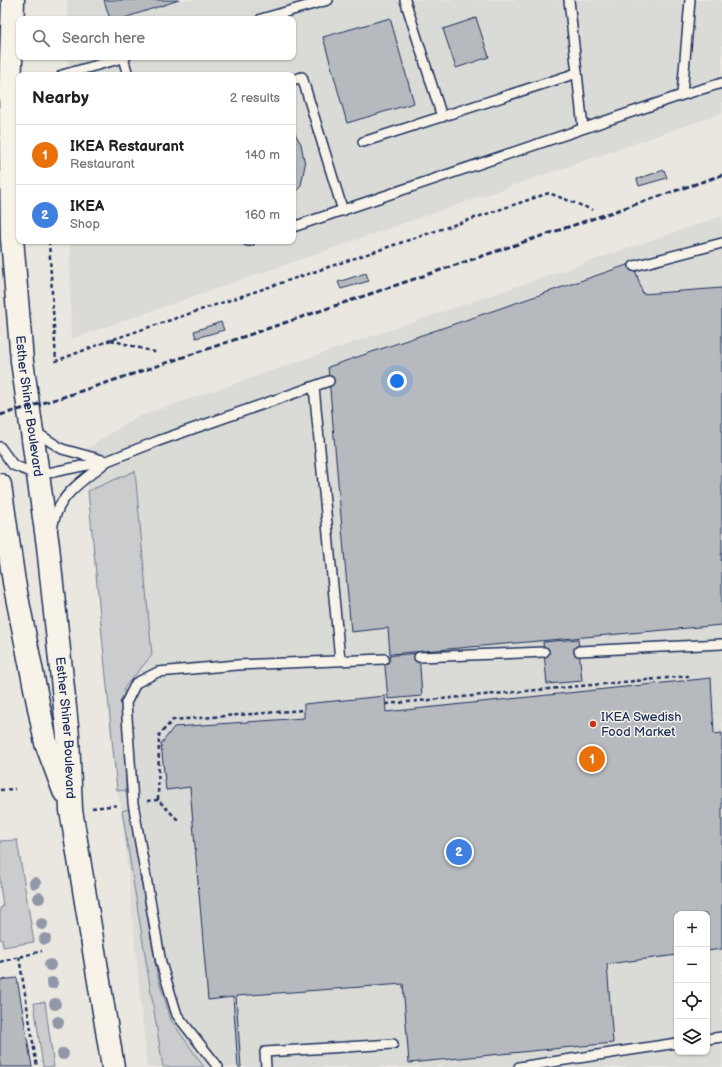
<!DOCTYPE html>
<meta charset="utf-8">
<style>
:root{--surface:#fff;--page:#f6f6f6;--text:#222;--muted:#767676;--line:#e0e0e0;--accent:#c8321e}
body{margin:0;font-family:"Balsamiq Sans",sans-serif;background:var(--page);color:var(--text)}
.controls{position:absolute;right:12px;bottom:12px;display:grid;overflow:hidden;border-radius:8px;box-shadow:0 1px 3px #0004}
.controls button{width:36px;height:36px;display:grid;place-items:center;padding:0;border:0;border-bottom:1px solid var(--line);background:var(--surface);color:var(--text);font:20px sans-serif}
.you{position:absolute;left:397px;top:381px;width:14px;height:14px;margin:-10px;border:3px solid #fff;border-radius:50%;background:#1a73e8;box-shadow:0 0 0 6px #1a73e833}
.badge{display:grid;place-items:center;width:26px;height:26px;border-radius:50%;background:var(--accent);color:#fff;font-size:13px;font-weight:700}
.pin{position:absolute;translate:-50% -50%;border:2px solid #fff;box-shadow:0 1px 4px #0006}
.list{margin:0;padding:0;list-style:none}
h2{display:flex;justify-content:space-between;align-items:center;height:52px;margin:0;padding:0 16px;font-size:17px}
h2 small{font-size:13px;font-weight:400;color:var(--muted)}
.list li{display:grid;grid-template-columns:26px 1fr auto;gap:12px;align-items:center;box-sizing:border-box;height:60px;padding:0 16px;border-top:1px solid var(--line)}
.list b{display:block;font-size:15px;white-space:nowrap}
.list p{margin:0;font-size:13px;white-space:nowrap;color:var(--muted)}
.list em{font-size:13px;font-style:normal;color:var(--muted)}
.icon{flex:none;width:22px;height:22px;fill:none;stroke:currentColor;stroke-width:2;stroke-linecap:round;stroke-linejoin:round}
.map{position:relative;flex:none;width:722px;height:1067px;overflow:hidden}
.search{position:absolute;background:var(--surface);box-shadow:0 1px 3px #0004;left:16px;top:16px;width:280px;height:44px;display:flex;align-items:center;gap:10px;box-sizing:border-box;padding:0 14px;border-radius:8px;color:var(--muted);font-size:15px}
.panel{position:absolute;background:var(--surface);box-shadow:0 1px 3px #0004;left:16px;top:72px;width:280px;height:172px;border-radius:8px}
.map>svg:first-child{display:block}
</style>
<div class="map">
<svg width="722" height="1067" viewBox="0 0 722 1067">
<rect width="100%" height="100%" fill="#eae7e0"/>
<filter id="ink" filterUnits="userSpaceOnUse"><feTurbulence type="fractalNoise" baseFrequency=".025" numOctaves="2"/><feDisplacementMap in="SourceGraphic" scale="8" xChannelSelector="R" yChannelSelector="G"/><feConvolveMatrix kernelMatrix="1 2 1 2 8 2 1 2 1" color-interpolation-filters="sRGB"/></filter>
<g filter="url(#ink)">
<g fill="#dadad6" fill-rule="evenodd">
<path d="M67 0H722V113L71 339 70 241H293V75H68V57H293V19H68Z"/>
<path d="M722 216V1067H147L122 811 117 790 106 656 83 451 137 417ZM677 914H707V1052H677Z"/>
</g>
<g fill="#cbcccd" stroke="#737e96">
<path d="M135 471 152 655 124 688 126 791 117 790 88 491Z"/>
<path d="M129 809 157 974 171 1020 204 1067H163L122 811Z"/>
<path d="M17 840 34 942 3 947 2 939H0V908L3 907 0 884V841Z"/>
<path d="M45 1002 54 1067H43L34 1003Z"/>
</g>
<g fill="#b6babf" stroke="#1b2f5e">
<path d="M104 0H179L121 19H110Z"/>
<path d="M390 18 414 103 347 123 323 37Z"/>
<path d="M476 18 489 57 456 68 443 29Z"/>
<path d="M293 130 301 144 305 165 301 185 293 198Z"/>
<path d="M664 170 667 178 639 186 637 179Z"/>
<path d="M633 263 643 294 722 288V554H721L722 568V625L390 654 388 628 351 632 328 367Z"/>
<path d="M366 273 369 281 341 289 338 282Z"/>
<path d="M221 322 224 330 196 338 194 331Z"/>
<path d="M578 639 582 681 547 684 543 642Z"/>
<path d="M419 653 422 696 388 699 384 656Z"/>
<path d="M711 678 714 734 722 733V949L707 951V914H677V955L607 964 613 1043 409 1063 403 984 236 996 241 1067H238L233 997 208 1000 190 787 166 790 161 744 174 727 304 718V704L385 696 386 712Z"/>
<path d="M17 978 32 1067H0V980Z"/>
</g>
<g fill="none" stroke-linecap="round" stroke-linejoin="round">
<g stroke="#1b2f5e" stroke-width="12">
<g id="service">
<path d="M405 0 442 117"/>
<path d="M569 0 583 128"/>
<path d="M690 0 682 95 722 83"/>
<path d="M261 19 328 0"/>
<path d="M123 58 128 75"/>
<path d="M62 75 126 57"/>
<path d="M293 80 302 77 343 211"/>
<path d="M363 142 577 73"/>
<path d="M293 227 682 95"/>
<path d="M248 241H250"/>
<path d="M634 266 722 243"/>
<path d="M314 387 340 660"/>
<path d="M34 431 62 449 106 461"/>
<path d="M0 447 13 465 38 475 107 461 158 441 329 381"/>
<path d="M52 529C53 524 54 519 56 514 64 491 88 477 106 462"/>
<path d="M579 651 722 644"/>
<path d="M419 657 544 652"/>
<path d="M707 1039 722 1037"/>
<path d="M218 1067 177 1015 161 963 133 803 126 703 136 683 158 672 237 665 384 659"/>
<path d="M266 1067 265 1052 393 1044"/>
<path d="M519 1067 677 1043"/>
</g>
</g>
<g stroke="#1b2f5e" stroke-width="25">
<g id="tertiary">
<path id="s1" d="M13 0 10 90 12 238 22 361 48 546 68 736 71 810 113 1067"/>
<path d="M0 485 14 582 46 743 64 791"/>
</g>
</g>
<g stroke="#1b2f5e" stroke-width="2.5" stroke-dasharray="4 3" stroke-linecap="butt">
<path d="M49 241 56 361 111 340 549 193 593 210"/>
<path d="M111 340 158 353"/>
<path d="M386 704 689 676"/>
<path d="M0 790 15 789"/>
<path d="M158 800 159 735 173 720 304 710"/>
<path d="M147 801 158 800 179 821"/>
<path d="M92 808 119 805"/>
<path d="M19 957 37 1067"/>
<path d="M0 962 42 951"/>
</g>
<use href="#service" stroke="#f7f3e8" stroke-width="9"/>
<use href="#tertiary" stroke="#f7f3e8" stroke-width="22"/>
<path stroke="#1b2f5e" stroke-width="3" stroke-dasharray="6 3" stroke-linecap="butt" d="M0 415 60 398 145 370 722 175"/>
</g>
<g fill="#9097a8">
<circle cx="35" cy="883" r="6"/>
<circle cx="39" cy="898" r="6"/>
<circle cx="42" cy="924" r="6"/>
<circle cx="45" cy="939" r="6"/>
<circle cx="50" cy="965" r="6"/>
<circle cx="52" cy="983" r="6"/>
<circle cx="55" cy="1004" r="6"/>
<circle cx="58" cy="1022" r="6"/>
<circle cx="63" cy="1054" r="6"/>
</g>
</g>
<circle fill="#c8321e" stroke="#f7f3e8" stroke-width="1.5" cx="593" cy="724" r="4"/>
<g text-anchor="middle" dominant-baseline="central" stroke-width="3" stroke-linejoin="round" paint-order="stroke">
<g font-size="13" fill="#1b2f5e" stroke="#f7f3e8">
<text stroke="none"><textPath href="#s1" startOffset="407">Esther Shiner Boulevard</textPath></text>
<text stroke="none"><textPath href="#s1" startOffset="731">Esther Shiner Boulevard</textPath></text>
</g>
<g font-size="13" fill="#1b2f5e" stroke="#f7f3e8" text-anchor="start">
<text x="601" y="717">IKEA Swedish<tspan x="601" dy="15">Food Market</tspan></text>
</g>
</g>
</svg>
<div class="controls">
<button>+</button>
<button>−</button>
<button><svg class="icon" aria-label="locate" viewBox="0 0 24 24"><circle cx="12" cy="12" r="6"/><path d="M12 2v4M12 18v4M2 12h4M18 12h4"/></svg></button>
<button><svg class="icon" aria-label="layers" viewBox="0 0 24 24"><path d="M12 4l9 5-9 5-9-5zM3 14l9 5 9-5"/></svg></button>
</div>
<div class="you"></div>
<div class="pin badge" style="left:592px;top:759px;background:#e8710a">1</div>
<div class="pin badge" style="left:459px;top:852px;background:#3f7fe0">2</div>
<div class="search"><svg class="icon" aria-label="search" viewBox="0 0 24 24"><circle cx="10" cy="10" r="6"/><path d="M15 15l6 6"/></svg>Search here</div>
<section class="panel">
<h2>Nearby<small>2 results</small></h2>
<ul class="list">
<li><span class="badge" style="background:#e8710a">1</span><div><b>IKEA Restaurant</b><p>Restaurant</p></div><em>140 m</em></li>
<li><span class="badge" style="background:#3f7fe0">2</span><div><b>IKEA</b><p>Shop</p></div><em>160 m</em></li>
</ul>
</section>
</div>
